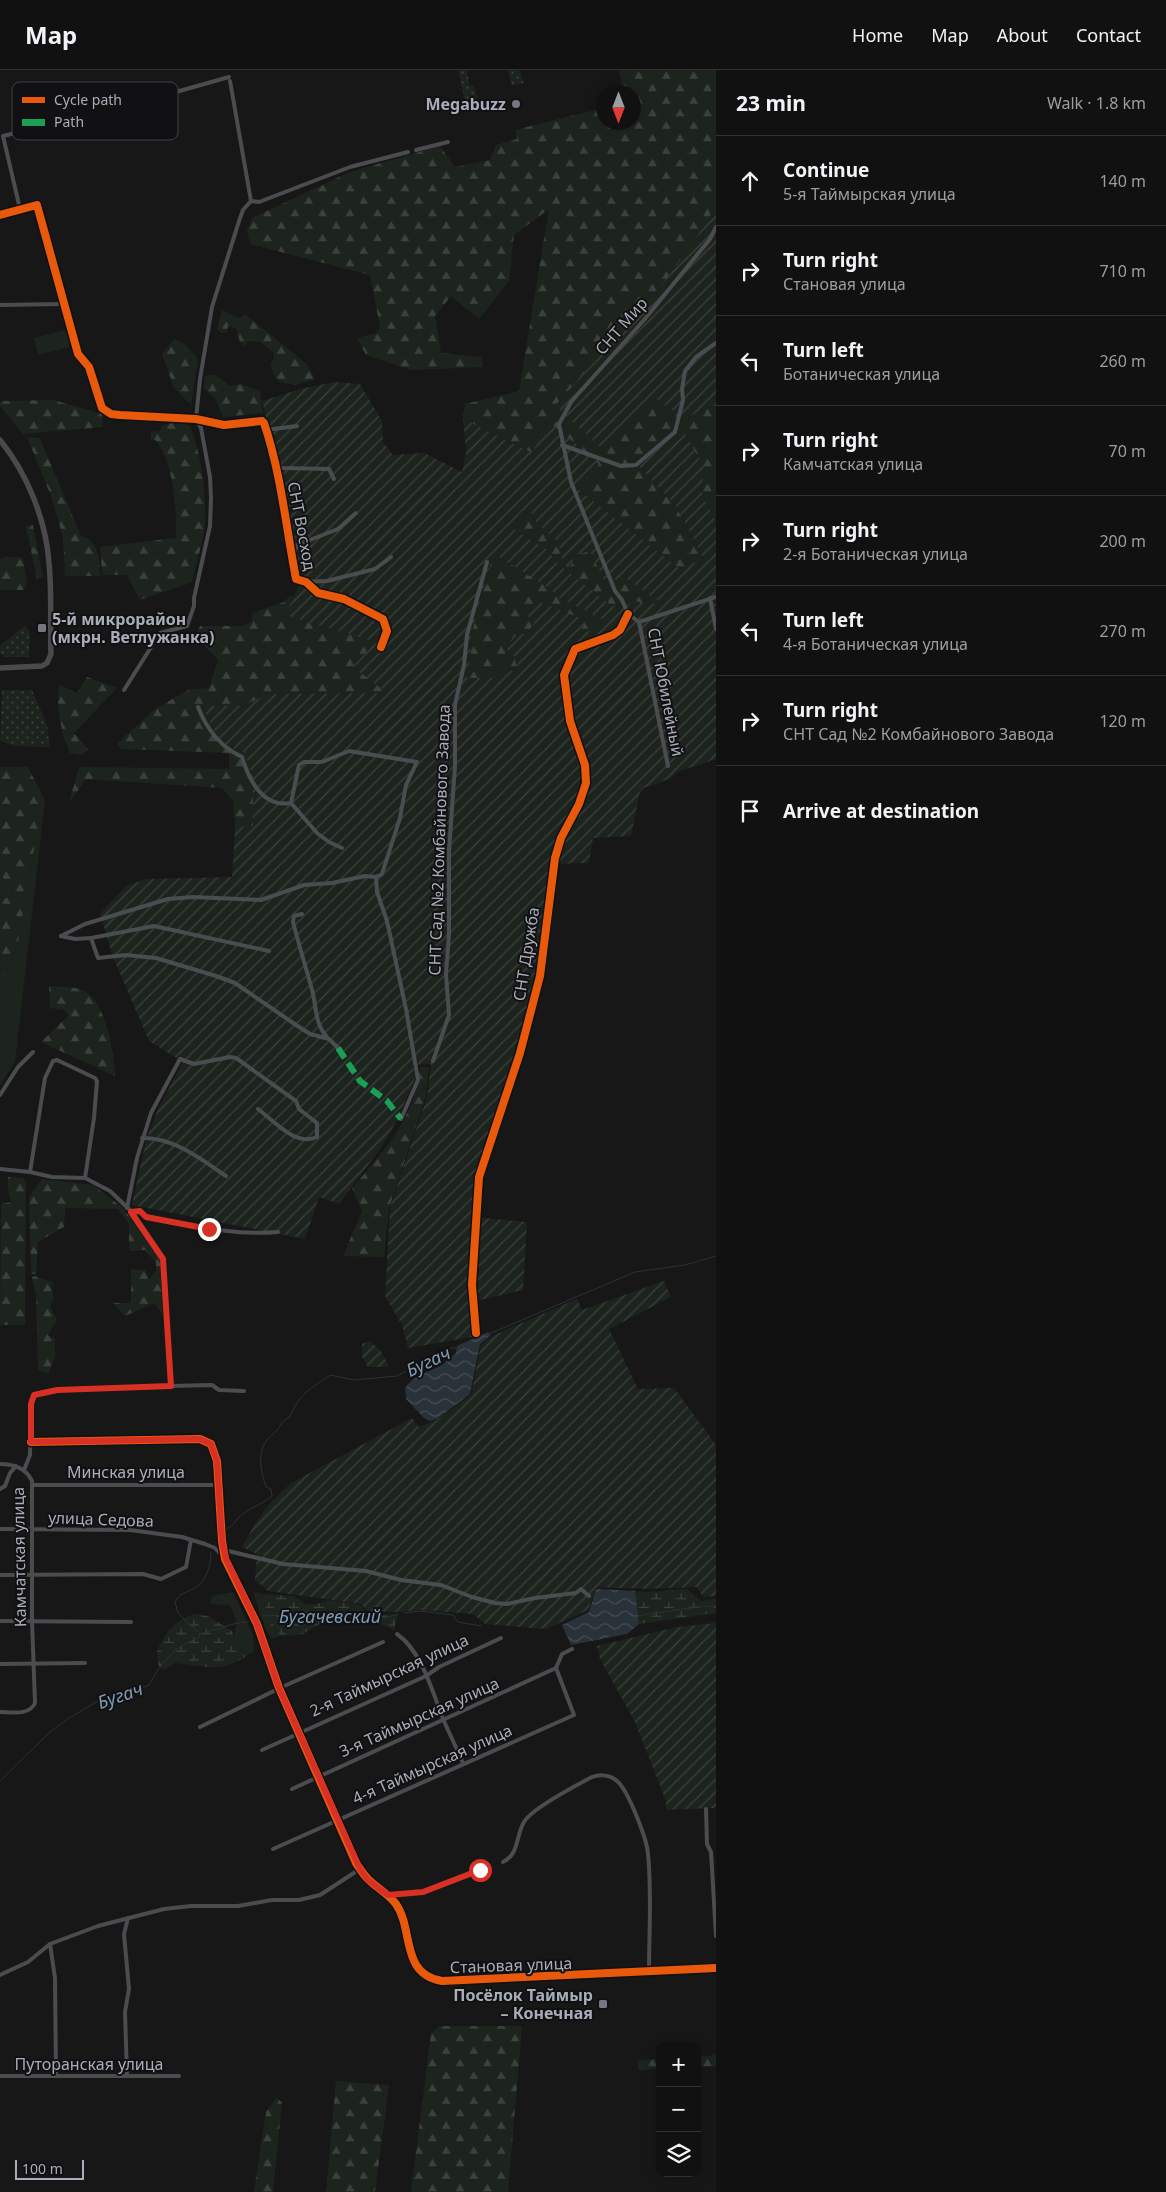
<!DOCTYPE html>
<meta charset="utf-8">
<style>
:root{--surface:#111;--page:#1a1a1a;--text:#f1f3f6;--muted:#9c9d9f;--line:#303131}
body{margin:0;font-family:"Noto Sans",sans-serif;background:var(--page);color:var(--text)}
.controls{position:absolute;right:15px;bottom:15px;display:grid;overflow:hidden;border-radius:10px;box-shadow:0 2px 12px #0003}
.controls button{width:45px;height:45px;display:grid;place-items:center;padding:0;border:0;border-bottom:1px solid var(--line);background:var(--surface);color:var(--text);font:25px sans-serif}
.compass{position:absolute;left:596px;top:15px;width:45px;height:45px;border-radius:50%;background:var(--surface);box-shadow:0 2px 12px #0003;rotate:180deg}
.scale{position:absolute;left:15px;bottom:12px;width:69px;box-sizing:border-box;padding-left:5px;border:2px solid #a8adb8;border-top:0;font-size:14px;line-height:18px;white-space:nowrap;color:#a8adb8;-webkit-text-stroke:4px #111113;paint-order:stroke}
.stop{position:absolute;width:15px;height:15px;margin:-11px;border:4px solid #d93025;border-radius:50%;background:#fff}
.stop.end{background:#d93025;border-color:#fff;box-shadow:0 1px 5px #0008}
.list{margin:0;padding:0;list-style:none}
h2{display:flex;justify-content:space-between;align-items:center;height:65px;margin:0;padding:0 20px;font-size:21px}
h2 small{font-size:16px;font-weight:400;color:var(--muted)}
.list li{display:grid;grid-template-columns:32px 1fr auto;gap:15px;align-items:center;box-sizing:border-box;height:90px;padding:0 20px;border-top:1px solid var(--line)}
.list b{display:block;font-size:19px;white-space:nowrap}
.list p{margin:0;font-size:16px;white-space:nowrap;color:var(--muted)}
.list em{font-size:16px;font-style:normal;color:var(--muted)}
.icon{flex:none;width:28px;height:28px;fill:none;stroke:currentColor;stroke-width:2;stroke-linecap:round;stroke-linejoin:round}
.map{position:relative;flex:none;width:716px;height:2122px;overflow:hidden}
header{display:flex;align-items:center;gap:30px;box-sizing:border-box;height:70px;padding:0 25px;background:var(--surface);border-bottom:1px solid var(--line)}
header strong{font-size:24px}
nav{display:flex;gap:28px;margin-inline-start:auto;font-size:18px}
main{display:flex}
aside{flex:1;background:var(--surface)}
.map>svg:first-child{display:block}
</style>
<header>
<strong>Map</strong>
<nav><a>Home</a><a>Map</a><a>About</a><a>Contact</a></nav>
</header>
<main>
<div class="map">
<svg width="716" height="2122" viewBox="0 0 716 2122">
<defs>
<pattern id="forest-firs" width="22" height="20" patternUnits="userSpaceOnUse" patternTransform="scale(1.25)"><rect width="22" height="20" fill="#1d241e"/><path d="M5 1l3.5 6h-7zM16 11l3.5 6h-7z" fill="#3b413d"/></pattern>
<pattern id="wetland-marsh" width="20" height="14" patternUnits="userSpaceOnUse" patternTransform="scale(1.25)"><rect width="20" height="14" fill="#1d241e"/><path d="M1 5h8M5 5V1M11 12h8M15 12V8" fill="none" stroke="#3b413d"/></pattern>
<pattern id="park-dots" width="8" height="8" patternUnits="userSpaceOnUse" patternTransform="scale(1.25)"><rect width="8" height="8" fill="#1d241e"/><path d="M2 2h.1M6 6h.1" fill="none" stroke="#3b413d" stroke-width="1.8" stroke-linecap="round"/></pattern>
<pattern id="garden-furrows" width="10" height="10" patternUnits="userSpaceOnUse" patternTransform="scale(1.25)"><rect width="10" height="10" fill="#1d241e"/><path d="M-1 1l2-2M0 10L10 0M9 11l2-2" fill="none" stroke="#3b413d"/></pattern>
<pattern id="water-waves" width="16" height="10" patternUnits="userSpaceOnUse" patternTransform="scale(1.25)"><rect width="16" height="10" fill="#2a3239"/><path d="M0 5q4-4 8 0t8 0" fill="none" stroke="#464d54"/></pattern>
</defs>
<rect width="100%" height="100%" fill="#171717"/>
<g fill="#1d241e">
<path d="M66 260 70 277 38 285 34 268Z"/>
<path d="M45 730 15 992 0 1015V911C23 884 21 842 28 809 33 782 39 756 45 730Z"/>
<path d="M0 803 15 824 0 831Z"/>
<path d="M233 1522 253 1565 254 1582 248 1585 238 1578 233 1568 237 1553 230 1535 210 1534 212 1526Z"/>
<path d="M254 1522 262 1524 271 1556 281 1566 272 1569C266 1563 255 1531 254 1522Z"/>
</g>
<g fill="url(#forest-firs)">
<path d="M619 0H716V135L700 164 657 222 555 336 654 328 684 348 716 335V454L701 420 705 398 636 393 676 436 704 490 680 499 578 419 561 361 548 353 532 383 463 349 465 334 519 321 549 139 514 165 509 211 479 249 451 226 435 246 441 283 482 287 483 297 411 300 366 285 357 268 376 263 380 257 370 205 250 174 247 161 252 148 350 102 440 76 455 97 490 90 496 75 517 69 515 60 603 38 604 52H634V22H620L622 16Z"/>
<path d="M222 240 238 248 246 245 307 294 315 309 296 315 279 312 273 304 271 294 274 288 273 282 260 272 248 271 245 276 240 272 236 258 228 256 227 262 221 263 217 259Z"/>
<path d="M174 269 186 275 198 289 191 335 174 318 162 284Z"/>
<path d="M214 304 230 316 241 314 260 321 263 343 223 347 216 330 204 318 205 306Z"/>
<path d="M54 330 102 344 103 357 23 364 0 336V331Z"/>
<path d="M172 353 189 355C200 374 207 428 205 451 204 471 196 492 192 512L140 530 127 505H102L100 477 176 468C177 441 174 391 155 370L151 369V362L161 361V356Z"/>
<path d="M27 367 40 368 81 466C100 471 98 489 101 506H65L63 467 51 426Z"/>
<path d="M522 441 531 442 535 451 555 466 563 483 574 485 590 481 605 512 621 505 658 530 656 533 644 535 635 530 627 535 612 536 558 494 547 480 515 460 513 457Z"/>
<path d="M33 455 43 507 37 509 26 456Z"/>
<path d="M5 487H20L23 489 27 514 23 520H0V489Z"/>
<path d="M492 487H499L546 516 559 528 604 550 599 559 580 563 585 550 528 546 534 552 515 587 517 600 501 602 492 608H467L471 584 469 573Z"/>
<path d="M291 525 293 526 285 545 375 572 387 623 269 624 243 636H203C213 659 218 675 244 682L253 707V757H235L233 731 222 718 86 709 69 733 79 697 229 699V683L121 679 117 674 155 639 188 620 209 618 218 590 195 566 200 556H244L252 551V543L284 532Z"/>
<path d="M87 607 117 618 74 663 88 679 82 685 70 683C61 662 56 639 59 615L77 623Z"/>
<path d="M0 697H28L45 730C39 756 33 782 28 809 21 842 23 884 0 911V831L15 824 0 803Z"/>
<path d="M49 916C59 917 75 916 84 921 106 932 114 983 115 1006L41 972 69 945 64 940 50 938Z"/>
<path d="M420 997H429L426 1026 389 1138 384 1187 343 1186 362 1141 352 1118C382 1084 417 1045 420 997Z"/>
<path d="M8 1107 23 1108 26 1114 25 1255H0L1 1134 11 1132 8 1119Z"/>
<path d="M42 1109 93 1115 123 1138 160 1190 163 1245 154 1233 125 1246 113 1233H131V1199L145 1200 149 1209 156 1201V1193L145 1180 129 1181V1154L118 1139 65 1138 64 1157 38 1172 36 1204H31L29 1127Z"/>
<path d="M35 1206 54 1213 51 1216 54 1229 50 1236 57 1250 48 1265 55 1269V1287L48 1304 38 1300 36 1226 32 1207Z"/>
<path d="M157 1582 171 1584 175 1593 164 1600 159 1596Z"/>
<path d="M440 1956H522L508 2122H411L431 1963Z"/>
<path d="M716 1985V1996L697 1997V1987Z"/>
<path d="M660 1989V1999L638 2000V1990Z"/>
<path d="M336 2011 389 2015 375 2122H326Z"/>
<path d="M276 2028 282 2032 273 2122H254L266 2042Z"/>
</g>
<g fill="url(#wetland-marsh)">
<path d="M687 1519 701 1531 716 1529V1543L639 1554 635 1521 647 1522Z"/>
<path d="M262 1524 294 1526 305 1534H317L328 1530 361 1535 366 1543 381 1545 398 1544 394 1560C381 1555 367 1547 352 1548 341 1548 333 1555 321 1553L301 1565 281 1566 271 1557Z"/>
<path d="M195 1544 208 1546 232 1561 238 1578 248 1585C220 1604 206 1596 175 1593L171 1584 157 1582C165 1562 175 1550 195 1544Z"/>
</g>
<g fill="url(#park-dots)">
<path d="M458 0H469L467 2 470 16 474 15 477 28 465 31Z"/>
<path d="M508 0H520L524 13 512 16Z"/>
<path d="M25 555 30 563 29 587H5L0 583V576Z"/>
<path d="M2 620H32L47 655 50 677 12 676 0 670Z"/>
</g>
<g fill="url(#garden-furrows)" fill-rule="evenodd">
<path d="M716 135V335L684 348 654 328 604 380 555 336C611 271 674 211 716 135Z"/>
<path d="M335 312 360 314 382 351 383 372 393 385 424 383 462 402 466 382 463 349 532 383 548 353 561 361 599 394 578 419 680 499 704 489 676 436 636 393 668 366 685 364 705 398 701 420 716 454V689L677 702 672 708 644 718 640 722 631 766 593 768 589 793 553 794 538 905 519 980 477 1108 474 1147 527 1152 523 1220 472 1232 474 1264 472 1267 408 1278 402 1255 385 1226 390 1137 427 1027 431 994 413 995 415 1009 397 1050 383 1075 339 1134 319 1127 305 1169 132 1135 146 1070 158 1039 183 992 149 971 113 887 100 844 126 816 146 809 232 807 235 757 253 756V707L244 682C218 675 213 659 203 636H243L269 624 387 623 353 597 375 572 285 545 300 513 283 401 267 351 262 331 304 318ZM522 441 531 442C540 466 561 458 563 494L571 496 574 485 590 481 605 512 619 509 621 505 658 531 656 533 644 535 635 530 627 535 612 536 558 494 547 480 515 460 513 457ZM492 487H499L546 516 559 528 604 550 599 559 580 563 585 550 535 530 528 546 534 553 527 564H517L506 578 515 587 517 600 501 602 492 608H467L471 584 469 573Z"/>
<path d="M664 1211 671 1227 609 1259 638 1319 674 1318 716 1375V1526L704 1527 696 1517 649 1519 597 1517 588 1540 546 1559 485 1554 473 1544 421 1540 397 1542 367 1541 361 1534 268 1521 255 1510 257 1484 242 1477C257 1449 268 1432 293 1412L412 1348 419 1357 437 1350 471 1325 481 1275 492 1266 577 1229 582 1240Z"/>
<path d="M370 1271 381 1281 389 1297H368L362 1287V1274Z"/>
<path d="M716 1553V1738L666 1740V1731L635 1652 600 1589 597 1576 677 1557Z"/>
</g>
<g fill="url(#water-waves)">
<path d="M488 1262 491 1265 480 1274 470 1324 437 1349 430 1351 424 1348 406 1329 405 1318C414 1305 427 1303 440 1296 446 1293 451 1287 456 1283L457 1276Z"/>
<path d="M599 1519 635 1521 639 1554 627 1564 571 1575 562 1555 589 1542 596 1520Z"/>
</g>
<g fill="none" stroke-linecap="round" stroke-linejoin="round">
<g stroke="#2a3239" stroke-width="1">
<path d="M489 1264 635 1202 685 1195 716 1186"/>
<path d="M226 1459C232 1457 234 1453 238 1448 248 1438 262 1435 272 1426L271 1419 266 1417C261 1402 257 1386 266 1371 268 1368 272 1366 274 1363 281 1357 281 1350 290 1347 300 1322 310 1320 330 1305L354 1310 397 1306 451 1278H457"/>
<path d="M404 1543 420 1541 453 1545 458 1552 481 1556"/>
<path d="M262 1546 351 1543 385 1548 398 1544"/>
<path d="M637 1546 697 1537 716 1536"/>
<path d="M200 1564 237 1553 248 1552"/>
<path d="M0 1711 50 1662 66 1650 106 1626 128 1624 149 1615 159 1598 176 1579 199 1567 200 1564 178 1543 175 1532C180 1523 183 1524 191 1520 206 1514 211 1496 211 1482"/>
</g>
<g stroke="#4b4c50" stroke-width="4">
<path d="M416 80 448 72"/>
<path d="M251 131 259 132 350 97 408 82"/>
<path d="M20 139 3 66 172 25 176 22 229 7"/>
<path d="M0 145 37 135 78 284 89 297 102 338 111 344 120 345 196 349 224 355 262 351 264 353C281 403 286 457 296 509L306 512 318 523 344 529 383 549 387 561 381 577"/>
<path d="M0 235 64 234"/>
<path d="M266 360 297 356"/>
<path d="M562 375 621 396 636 395 675 362 683 330 682 319 685 301 696 287 716 273"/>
<path d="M277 394 282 398 329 399 334 409"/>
<path d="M293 486 297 475 338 459 356 443"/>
<path d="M305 512 327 511 375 499 391 487"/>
<path d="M710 528 716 559"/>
<path d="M628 544 622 530 615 521 571 412 559 354 571 332 644 250 710 169 716 157"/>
<path d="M628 544 639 552 716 527"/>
<path d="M639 552 668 696"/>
<path d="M124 620 160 563 187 556 194 536V528L210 456 211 428 210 407 201 358 196 349 200 309 212 237 240 148 243 140 251 131 230 11"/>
<path d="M198 637C207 660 221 677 242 687 249 710 263 738 291 733L317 763 329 772 342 778"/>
<path d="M291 733 299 695 304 692H322L349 681 417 692 406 715 400 748 382 804 376 807"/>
<path d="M302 844 294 846 293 852C299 875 306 898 312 920 317 938 314 952 327 967"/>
<path d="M61 866 85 854 168 829 193 827 261 830 304 815 332 813 365 806 376 807 377 822 387 851 406 939 418 1010 401 1049"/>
<path d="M61 866 75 869 91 868 98 888 126 885 156 888 216 906 235 913 296 955 310 964 329 969 338 978"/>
<path d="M91 868 154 856 269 881"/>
<path d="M433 991 449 945 446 904 449 865V781L455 696V635L464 595 467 565 487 492"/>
<path d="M0 1025 18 997 33 982"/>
<path d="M142 1068C173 1067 201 1089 226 1106"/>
<path d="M0 1099 30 1102 52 1107 85 1108 110 1121 131 1141 163 1189 171 1316"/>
<path d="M30 1102 45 1008 53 991 57 990 95 1008 97 1011 94 1048 85 1108"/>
<path d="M127 1138 137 1088 151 1043 180 989 194 994 230 987 236 988 296 1031 299 1039 317 1053V1067C296 1077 274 1051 258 1039"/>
<path d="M131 1141H140L146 1147C190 1155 234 1166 278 1162"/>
<path d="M476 1263 472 1215 479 1107 520 983 540 906 555 788 561 768 579 734 586 713 585 695 570 651 564 605 575 579 613 565 620 560 628 544"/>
<path d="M31 1372 200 1369 211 1374 217 1391 222 1471 225 1489 257 1554 279 1618 356 1793C360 1799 364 1806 370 1811 379 1819 389 1825 396 1834 414 1860 400 1904 442 1911L716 1898"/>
<path d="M0 1394C14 1394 26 1398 32 1411V1551L35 1633C29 1646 12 1642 0 1642"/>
<path d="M24 1400 30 1385 31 1333 34 1325 57 1320 171 1316 212 1315 219 1320 244 1321"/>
<path d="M32 1415H219"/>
<path d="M0 1419 5 1416 10 1403 16 1396"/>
<path d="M0 1459 130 1460 182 1467 205 1474 215 1478 225 1489"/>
<path d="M224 1480 283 1494 366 1501 401 1510 441 1515 472 1527 495 1533 507 1534 535 1528 576 1523 581 1519 589 1526"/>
<path d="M0 1505 143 1504 161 1509 186 1497 191 1470"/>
<path d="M0 1551 131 1552"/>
<path d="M397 1564C422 1581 433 1624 444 1651 450 1665 457 1679 463 1693"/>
<path d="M0 1594 85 1593"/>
<path d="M200 1657 282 1617 383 1572"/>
<path d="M262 1680 426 1606 439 1597 501 1568"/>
<path d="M292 1719 556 1598"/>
<path d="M706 1739 707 1774 711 1782 716 1866"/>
<path d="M273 1779 574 1645 556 1598 562 1584 572 1579"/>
<path d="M503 1792C519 1785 516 1765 524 1752 532 1738 577 1715 592 1707 600 1704 611 1705 617 1711 628 1720 647 1769 648 1784 652 1823 649 1863 649 1902"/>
<path d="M388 1825 423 1822 480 1800"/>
<path d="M50 1874 55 1908 56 2006"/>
<path d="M0 1905 28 1892 50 1874 98 1856 164 1839 191 1836H238L272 1830H299L320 1825 360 1799"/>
<path d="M0 2006H179"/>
<path d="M127 2006 125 1942 129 1919 124 1864 128 1848"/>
</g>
<path stroke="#4a4a4e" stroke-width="5.5" d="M0 370C27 403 46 450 49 493 52 523 50 554 51 584L47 593 42 596 0 598"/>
<path stroke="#1a9f57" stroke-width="6" stroke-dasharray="12 6" stroke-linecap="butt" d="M338 978 360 1011 387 1031 401 1049"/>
<g stroke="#111113" stroke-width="11">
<g id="cycleway">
<path d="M0 145 37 135 78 284 89 297 102 338 111 344 120 345 196 349 224 355 262 351 264 353C281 403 286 457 296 509L306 512 318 523 344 529 383 549 387 561 381 577"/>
<path d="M476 1263 472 1215 479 1107 520 983 540 906 555 788 561 768 579 734 586 713 585 695 570 651 564 605 575 579 613 565 620 560 628 544"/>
<path d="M31 1372 200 1369 211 1374 217 1391 222 1471 225 1489 257 1554 279 1618 356 1793C360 1799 364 1806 370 1811 379 1819 389 1825 396 1834 414 1860 400 1904 442 1911L716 1898"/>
</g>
</g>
<use href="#cycleway" stroke="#e8590c" stroke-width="8"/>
</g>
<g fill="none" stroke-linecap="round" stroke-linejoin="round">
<path stroke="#d93025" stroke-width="6" d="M209 1159 146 1147 140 1141 131 1142 163 1189 171 1316 57 1320 34 1325 31 1334V1372L200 1369 211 1374 217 1391 222 1471 226 1489 257 1554 279 1618 360 1799 368 1810 388 1825 423 1822 480 1800"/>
</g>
<g fill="#757880" stroke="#111113" stroke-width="2">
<circle cx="516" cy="34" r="5"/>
<rect x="37" y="553" width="10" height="10" rx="2.5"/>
<rect x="598" y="1929" width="10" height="10" rx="2.5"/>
</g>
<g text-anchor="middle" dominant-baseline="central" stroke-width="4" stroke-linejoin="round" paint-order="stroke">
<g font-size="16" font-weight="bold" fill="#a8adb8" stroke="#111113" text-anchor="end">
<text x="506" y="34">Megabuzz</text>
<text x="52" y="549" text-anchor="start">5-й микрорайон<tspan x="52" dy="18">(мкрн. Ветлужанка)</tspan></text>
<text x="593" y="1925">Посёлок Таймыр<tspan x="593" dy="18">– Конечная</tspan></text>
</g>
<g font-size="16" fill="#a8adb8" stroke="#111113">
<text transform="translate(621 256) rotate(-49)">СНТ Мир</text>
<text transform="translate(302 456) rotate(79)">СНТ Восход</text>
<text transform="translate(666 622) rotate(79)">СНТ Юбилейный</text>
<text transform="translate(439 770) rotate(-88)">СНТ Сад №2 Комбайнового Завода</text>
<text transform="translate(526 884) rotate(-81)">СНТ Дружба</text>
<text x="126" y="1402">Минская улица</text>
<text transform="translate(101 1449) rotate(2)">улица Седова</text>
<text transform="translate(19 1487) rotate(-91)">Камчатская улица</text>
<text transform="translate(389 1605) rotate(-25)">2-я Таймырская улица</text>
<text transform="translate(419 1647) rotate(-24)">3-я Таймырская улица</text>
<text transform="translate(432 1694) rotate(-24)">4-я Таймырская улица</text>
<text transform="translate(511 1895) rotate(-2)">Становая улица</text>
<text x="89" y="1994">Путоранская улица</text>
</g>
<g font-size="18" font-style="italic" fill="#7f9bb3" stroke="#111113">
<text transform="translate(428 1291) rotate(-25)">Бугач</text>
<text x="330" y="1546">Бугачевский</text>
<text transform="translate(120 1625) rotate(-19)">Бугач</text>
</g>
</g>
<rect x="12" y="12" width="166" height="58" rx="8" fill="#111113" stroke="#3e4045" stroke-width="1"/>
<rect x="22" y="27" width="23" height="6" fill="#e8590c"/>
<rect x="22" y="49" width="23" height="7" fill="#1a9f57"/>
<g font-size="14" fill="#a8adb8">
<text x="54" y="35">Cycle path</text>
<text x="54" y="57">Path</text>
</g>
</svg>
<div class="controls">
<button>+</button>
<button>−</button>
<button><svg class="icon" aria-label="layers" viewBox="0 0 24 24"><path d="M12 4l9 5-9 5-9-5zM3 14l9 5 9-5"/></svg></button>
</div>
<svg class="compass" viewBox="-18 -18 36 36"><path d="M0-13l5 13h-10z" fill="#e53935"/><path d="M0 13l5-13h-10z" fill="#9c9d9f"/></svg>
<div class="scale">100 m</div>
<div class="stop" style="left:480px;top:1800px"></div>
<div class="stop end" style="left:209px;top:1159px"></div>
</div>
<aside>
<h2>23 min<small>Walk · 1.8 km</small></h2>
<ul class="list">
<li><svg class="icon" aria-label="ahead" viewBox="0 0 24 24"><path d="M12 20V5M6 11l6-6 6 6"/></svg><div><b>Continue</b><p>5-я Таймырская улица</p></div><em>140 m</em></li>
<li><svg class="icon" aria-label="right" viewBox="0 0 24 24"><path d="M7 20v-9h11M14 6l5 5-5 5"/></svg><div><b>Turn right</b><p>Становая улица</p></div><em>710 m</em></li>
<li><svg class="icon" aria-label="left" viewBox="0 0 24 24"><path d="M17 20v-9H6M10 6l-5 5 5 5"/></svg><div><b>Turn left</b><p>Ботаническая улица</p></div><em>260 m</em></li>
<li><svg class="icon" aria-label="right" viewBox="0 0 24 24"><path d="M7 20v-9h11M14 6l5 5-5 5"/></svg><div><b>Turn right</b><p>Камчатская улица</p></div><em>70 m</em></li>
<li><svg class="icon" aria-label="right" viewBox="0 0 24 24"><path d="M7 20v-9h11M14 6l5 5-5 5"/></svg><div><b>Turn right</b><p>2-я Ботаническая улица</p></div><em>200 m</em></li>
<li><svg class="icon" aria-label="left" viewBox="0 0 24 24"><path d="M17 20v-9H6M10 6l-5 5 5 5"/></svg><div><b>Turn left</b><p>4-я Ботаническая улица</p></div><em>270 m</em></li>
<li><svg class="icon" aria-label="right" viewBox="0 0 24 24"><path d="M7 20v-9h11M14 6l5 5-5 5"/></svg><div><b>Turn right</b><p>СНТ Сад №2 Комбайнового Завода</p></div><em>120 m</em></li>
<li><svg class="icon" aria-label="arrive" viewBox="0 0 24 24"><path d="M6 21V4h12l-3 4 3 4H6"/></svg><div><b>Arrive at destination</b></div></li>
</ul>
</aside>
</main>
